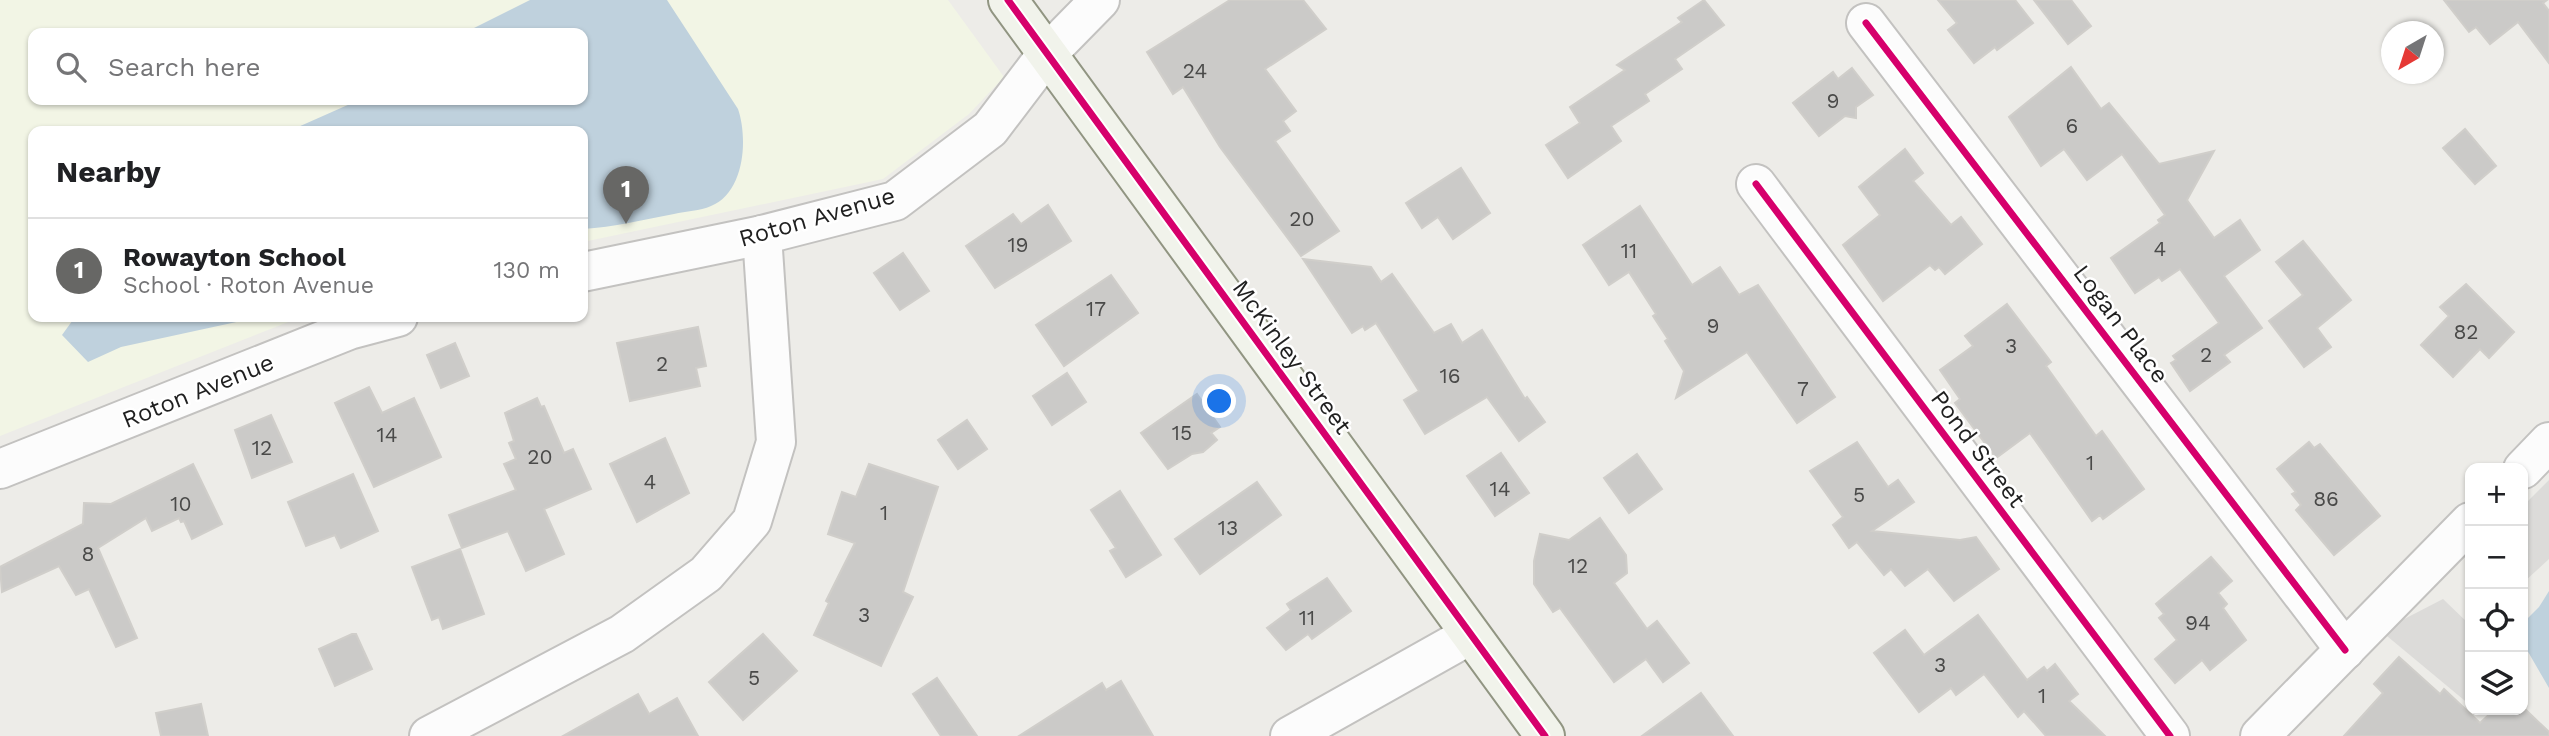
<!DOCTYPE html>
<meta charset="utf-8">
<style>
:root{--surface:#fff;--page:#f2f2f2;--text:#202124;--muted:#757577;--line:#e0e0e0;--accent:#676765}
body{margin:0;font-family:"Work Sans",sans-serif;background:var(--page);color:var(--text)}
.controls{position:absolute;right:21px;bottom:21px;display:grid;overflow:hidden;border-radius:14px;box-shadow:0 2px 5px #0004}
.controls button{width:63px;height:63px;display:grid;place-items:center;padding:0;border:0;border-bottom:2px solid var(--line);background:var(--surface);color:var(--text);font:35px sans-serif}
.compass{position:absolute;left:2381px;top:21px;width:63px;height:63px;border-radius:50%;background:var(--surface);box-shadow:0 2px 5px #0004;rotate:219deg}
.you{position:absolute;left:1220px;top:402px;width:24px;height:24px;margin:-18px;border:5px solid #fff;border-radius:50%;background:#1a73e8;box-shadow:0 0 0 10px #1a73e833}
.badge{display:grid;place-items:center;width:46px;height:46px;border-radius:50%;background:var(--accent);color:#fff;font-size:23px;font-weight:700}
.pin{position:absolute;translate:-50% -58px;filter:drop-shadow(0 2px 4px #0008)}
.pin::after{content:'';position:absolute;top:37px;width:24px;height:21px;background:inherit;clip-path:polygon(0 0,100% 0,50% 100%)}
.list{margin:0;padding:0;list-style:none}
h2{display:flex;justify-content:space-between;align-items:center;height:91px;margin:0;padding:0 28px;font-size:30px}
h2 small{font-size:23px;font-weight:400;color:var(--muted)}
.list li{display:grid;grid-template-columns:46px 1fr auto;gap:21px;align-items:center;box-sizing:border-box;height:105px;padding:0 28px;border-top:2px solid var(--line)}
.list b{display:block;font-size:26px;white-space:nowrap}
.list p{margin:0;font-size:23px;white-space:nowrap;color:var(--muted)}
.list em{font-size:23px;font-style:normal;color:var(--muted)}
.icon{flex:none;width:38px;height:38px;fill:none;stroke:currentColor;stroke-width:2;stroke-linecap:round;stroke-linejoin:round}
.map{position:relative;flex:none;width:2549px;height:736px;overflow:hidden}
.search{position:absolute;background:var(--surface);box-shadow:0 2px 5px #0004;left:28px;top:28px;width:560px;height:77px;display:flex;align-items:center;gap:18px;box-sizing:border-box;padding:0 24px;border-radius:14px;color:var(--muted);font-size:26px}
.panel{position:absolute;background:var(--surface);box-shadow:0 2px 5px #0004;left:28px;top:126px;width:560px;height:196px;border-radius:14px}
.map>svg:first-child{display:block}
</style>
<div class="map">
<svg width="2549" height="736" viewBox="0 0 2549 736">
<rect width="100%" height="100%" fill="#edece8"/>
<g fill="#dcdbd9">
<path d="M2549 480V559L2525 581 2523 506Z"/>
<path d="M2443 599 2470 625V705L2381 631Z"/>
</g>
<path fill="#f2f5e5" fill-rule="evenodd" d="M0 0H948L1004 77 969 114 883 179 583 242V131H33V317H301L0 436ZM33 33H583V100H33Z"/>
<g fill="#bfd1dd">
<path d="M530 0H667L738 109C748 138 745 192 711 206 700 211 686 211 674 214 643 220 614 227 583 229V131H289L359 100H583V33H464Z"/>
<path d="M75 317H259L121 347 88 362 62 335Z"/>
<path d="M2549 591V688L2523 643V623L2539 607Z"/>
</g>
<g fill="#cbcac8" stroke="#d0ceca" stroke-width="2">
<path d="M1230 0H1303L1326 29 1265 69 1296 111 1283 121 1290 131 1275 141 1339 231 1301 256 1220 147 1183 87 1173 94 1147 52Z"/>
<path d="M1704 0 1724 25 1675 59 1682 69 1645 94 1649 101 1611 126 1621 141 1568 178 1546 145 1580 123 1570 107 1625 70 1617 65 1682 22 1678 18Z"/>
<path d="M1938 0H2015L2033 23 1997 50 1995 47 1974 63 1948 30 1957 23Z"/>
<path d="M2034 0H2071L2091 26 2068 44Z"/>
<path d="M2444 0H2547L2543 3 2549 11V63L2518 22 2490 44 2476 27 2469 32Z"/>
<path d="M2071 67 2101 109 2109 103 2159 164 2214 151 2187 200 2214 238 2240 220 2260 250 2224 276 2262 328 2224 355 2230 362 2190 391 2171 363 2176 360 2173 356 2219 323 2180 269 2162 281 2159 277 2135 293 2111 258 2160 223 2158 220 2165 215 2122 154 2087 180 2064 149 2041 166 2009 117Z"/>
<path d="M1852 68 1873 95 1856 107V118L1845 116 1819 136 1793 103 1833 72 1838 79Z"/>
<path d="M2465 129 2496 166 2475 184 2443 148Z"/>
<path d="M1905 149 1923 173 1913 181 1951 225 1961 217 1982 244 1945 274 1939 267 1935 270 1930 265 1883 301 1843 245 1880 215 1859 187Z"/>
<path d="M1461 168 1490 213 1453 239 1438 217 1422 228 1406 203Z"/>
<path d="M1048 205 1071 241 995 288 966 246 1013 214 1021 224Z"/>
<path d="M1640 206 1692 285 1720 267 1739 295 1758 285 1835 397 1797 423 1747 352 1676 398 1684 371 1665 341 1668 339 1653 316 1656 314 1629 272 1609 285 1583 245Z"/>
<path d="M2303 241 2351 300 2317 328 2331 347 2304 367 2269 321 2303 295 2276 262Z"/>
<path d="M903 253 929 291 900 310 874 273Z"/>
<path d="M1303 259 1371 267 1381 282 1392 274 1434 333 1451 324 1462 343 1482 330 1525 399 1527 397 1545 422 1519 441 1487 397 1425 434 1404 400 1419 391 1376 323 1365 330 1363 326 1352 333Z"/>
<path d="M1111 275 1138 313 1064 366 1036 325Z"/>
<path d="M2466 284 2514 332 2489 358 2480 349 2453 377 2421 345 2449 316 2440 307Z"/>
<path d="M2007 304 2051 362 2046 366 2096 436 2102 431 2144 489 2103 519 2100 515 2092 521 2030 433 1996 458 1955 403 1960 399 1940 370 1973 346 1965 336Z"/>
<path d="M698 327 706 366 696 368 700 386 630 401 617 343Z"/>
<path d="M455 343 469 376 441 388 427 355Z"/>
<path d="M1067 373 1086 402 1052 425 1033 396Z"/>
<path d="M369 387 382 413 414 398 441 457 374 487 335 403Z"/>
<path d="M1197 394 1220 427 1211 433 1217 440 1203 452 1192 454 1168 469 1141 433Z"/>
<path d="M537 398 541 407 544 406 564 453 573 449 591 489 544 509 564 554 526 571 508 531 462 548 449 515 516 490 504 464 516 459 509 443 514 441 505 413Z"/>
<path d="M271 415 292 462 252 478 235 430Z"/>
<path d="M967 420 987 449 958 469 938 440Z"/>
<path d="M665 438 689 493 637 522 610 464Z"/>
<path d="M1857 442 1888 487 1898 480 1914 502 1872 531 1960 540 1976 537 1999 569 1954 601 1928 569 1905 586 1891 569 1884 575 1857 542 1849 548 1833 525 1843 517 1810 471Z"/>
<path d="M2309 442 2314 448 2320 444 2380 516 2334 555 2296 510 2301 505 2292 494 2296 492 2277 469Z"/>
<path d="M1501 453 1529 493 1495 516 1467 476Z"/>
<path d="M1637 454 1662 489 1629 513 1604 478Z"/>
<path d="M193 464 222 524 192 539 184 521 181 522 179 518 152 531 146 518 98 548 137 638 116 647 89 589 76 595 59 566 2 592 0 567 83 524 84 503 111 504Z"/>
<path d="M869 464 938 487 903 592 913 597 881 666 814 635 829 603 826 601 855 543 828 534 842 492 856 497Z"/>
<path d="M353 474 378 531 341 548 335 535 306 546 288 502Z"/>
<path d="M1257 482 1281 515 1200 574 1175 539Z"/>
<path d="M1120 491 1161 555 1126 577 1110 551 1116 548 1091 510Z"/>
<path d="M1600 518 1626 555 1627 573 1614 583 1647 629 1657 621 1689 663 1663 682 1646 659 1614 682 1560 608 1553 612 1534 584V561L1540 534 1569 540Z"/>
<path d="M460 549 484 614 443 629 439 617 432 620 412 567Z"/>
<path d="M2211 557 2232 581 2218 593 2227 604 2223 608 2246 640 2210 670 2202 660 2175 683 2155 659 2177 640 2159 618 2164 614 2156 604Z"/>
<path d="M1327 578 1351 611 1312 639 1308 634 1286 650 1267 628 1291 610 1287 604Z"/>
<path d="M1978 615 2027 680 2044 667 2047 671 2055 664 2078 694 2069 701 2105 736H2046L2024 711 2018 717 1984 674 1956 695 1951 688 1919 712 1874 653 1905 630 1924 655Z"/>
<path d="M352 634H356L372 669 335 686 319 649Z"/>
<path d="M763 634 797 671 743 720 709 682Z"/>
<path d="M2399 657 2440 694 2444 689 2480 723 2494 710H2526L2549 732V736H2344L2383 693 2374 684Z"/>
<path d="M937 678 977 736H941L913 694Z"/>
<path d="M1121 681 1153 736H1019L1102 683 1106 690Z"/>
<path d="M1701 693 1733 736H1642Z"/>
<path d="M638 694 649 714 677 698 698 736H563Z"/>
<path d="M201 704 208 736H161L156 713Z"/>
</g>
<g fill="none" stroke-linecap="round" stroke-linejoin="round">
<g stroke="#c3c2c0" stroke-width="42">
<g id="minor">
<path d="M1866 23 2345 650"/>
<path d="M1756 184 2170 736"/>
<path d="M583 272 762 235 895 201 990 129 1047 54 1100 0"/>
<path d="M0 469 349 330 398 317"/>
<path d="M2523 469 2549 442"/>
<path d="M429 736 622 634 706 574 752 521 776 442 762 235"/>
<path d="M1290 736 1470 635"/>
<path d="M2260 736 2470 522"/>
</g>
</g>
<g stroke="#919582" stroke-width="42">
<path id="secondary" d="M1008 0 1545 736"/>
</g>
<use href="#minor" stroke="#fcfcfc" stroke-width="38"/>
<use href="#secondary" stroke="#f1f3eb" stroke-width="38"/>
<g stroke="#fff" stroke-width="11">
<g id="cycleway">
<path d="M1008 0 1545 736"/>
<path d="M1866 23 2345 650"/>
<path d="M1756 184 2170 736"/>
</g>
</g>
<use href="#cycleway" stroke="#d6006c" stroke-width="7"/>
</g>
<g text-anchor="middle" dominant-baseline="central" stroke-width="5" stroke-linejoin="round" paint-order="stroke">
<g font-size="21" fill="#4a4a49">
<text x="1195" y="70">24</text>
<text x="1833" y="100">9</text>
<text x="2072" y="125">6</text>
<text x="1302" y="218">20</text>
<text x="1018" y="244">19</text>
<text x="2160" y="248">4</text>
<text x="1629" y="250">11</text>
<text x="1096" y="308">17</text>
<text x="1713" y="325">9</text>
<text x="2466" y="331">82</text>
<text x="2011" y="345">3</text>
<text x="2206" y="354">2</text>
<text x="662" y="363">2</text>
<text x="1450" y="375">16</text>
<text x="1803" y="388">7</text>
<text x="1182" y="432">15</text>
<text x="387" y="434">14</text>
<text x="262" y="447">12</text>
<text x="540" y="456">20</text>
<text x="2090" y="462">1</text>
<text x="650" y="481">4</text>
<text x="1500" y="488">14</text>
<text x="1859" y="494">5</text>
<text x="2326" y="498">86</text>
<text x="181" y="503">10</text>
<text x="884" y="512">1</text>
<text x="1228" y="527">13</text>
<text x="88" y="553">8</text>
<text x="1578" y="565">12</text>
<text x="864" y="614">3</text>
<text x="1307" y="617">11</text>
<text x="2198" y="622">94</text>
<text x="1940" y="664">3</text>
<text x="754" y="677">5</text>
<text x="2042" y="695">1</text>
</g>
<g font-size="24" fill="#1f1f1f" stroke="#fff">
<text transform="translate(817 217) rotate(-16)">Roton Avenue</text>
<text transform="translate(2121 324) rotate(53)">Logan Place</text>
<text transform="translate(1292 357) rotate(54)">McKinley Street</text>
<text transform="translate(198 391) rotate(-22)">Roton Avenue</text>
<text transform="translate(1978 449) rotate(53)">Pond Street</text>
</g>
</g>
</svg>
<div class="controls">
<button>+</button>
<button>−</button>
<button><svg class="icon" aria-label="locate" viewBox="0 0 24 24"><circle cx="12" cy="12" r="6"/><path d="M12 2v4M12 18v4M2 12h4M18 12h4"/></svg></button>
<button><svg class="icon" aria-label="layers" viewBox="0 0 24 24"><path d="M12 4l9 5-9 5-9-5zM3 14l9 5 9-5"/></svg></button>
</div>
<svg class="compass" viewBox="-18 -18 36 36"><path d="M0-13l5 13h-10z" fill="#e53935"/><path d="M0 13l5-13h-10z" fill="#757577"/></svg>
<div class="you"></div>
<div class="pin badge" style="left:626px;top:224px">1</div>
<div class="search"><svg class="icon" aria-label="search" viewBox="0 0 24 24"><circle cx="10" cy="10" r="6"/><path d="M15 15l6 6"/></svg>Search here</div>
<section class="panel">
<h2>Nearby<small></small></h2>
<ul class="list">
<li><span class="badge">1</span><div><b>Rowayton School</b><p>School · Roton Avenue</p></div><em>130 m</em></li>
</ul>
</section>
</div>
